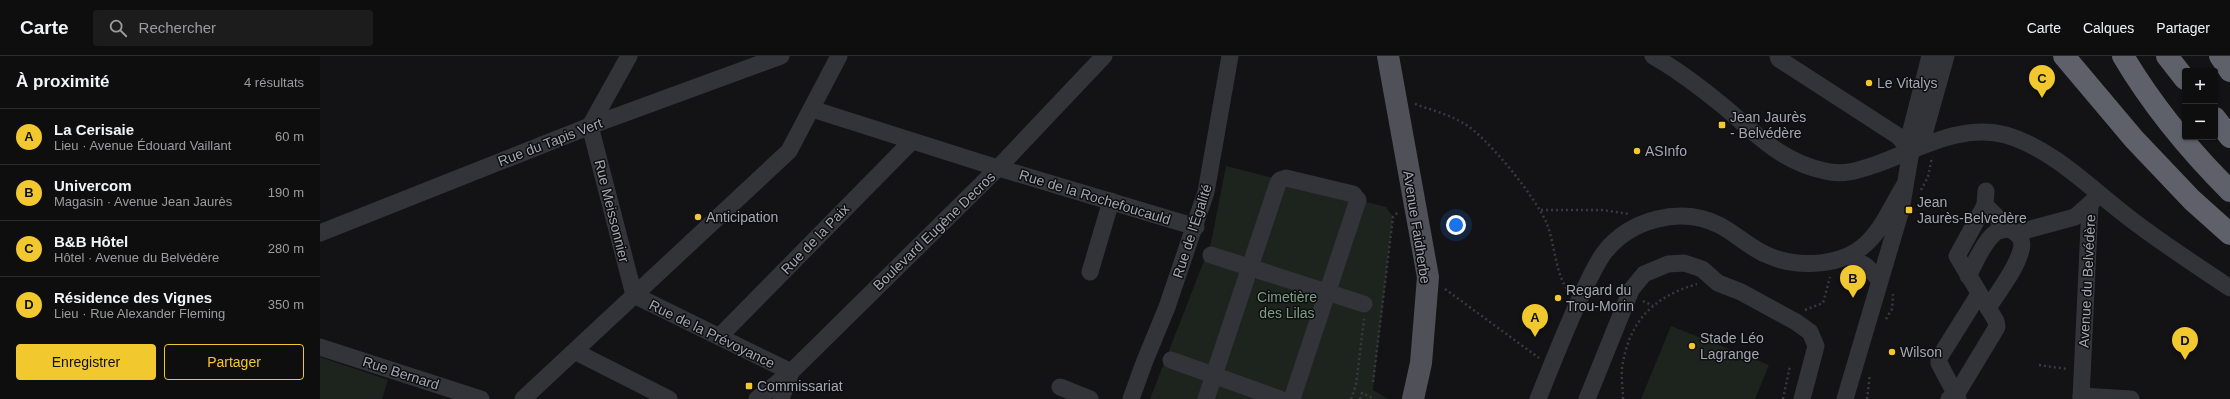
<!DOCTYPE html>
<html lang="fr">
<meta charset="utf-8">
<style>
:root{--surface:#0e0e0f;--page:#1c1c1d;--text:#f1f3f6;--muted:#9b9c9e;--line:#2e2e2f;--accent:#f1c92e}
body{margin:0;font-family:Helvetica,sans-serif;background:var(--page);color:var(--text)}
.controls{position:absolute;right:12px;top:12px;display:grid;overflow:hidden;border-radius:4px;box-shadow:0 1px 3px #0004}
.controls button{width:36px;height:36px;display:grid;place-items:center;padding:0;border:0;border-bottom:1px solid var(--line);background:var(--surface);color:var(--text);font:20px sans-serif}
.you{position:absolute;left:1136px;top:169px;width:14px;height:14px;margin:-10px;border:3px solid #fff;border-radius:50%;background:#1a73e8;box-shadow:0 0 0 6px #1a73e833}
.badge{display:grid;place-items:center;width:26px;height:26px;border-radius:50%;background:var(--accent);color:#111;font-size:13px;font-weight:700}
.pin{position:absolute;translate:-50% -33px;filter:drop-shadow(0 1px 2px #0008)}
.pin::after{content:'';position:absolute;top:21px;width:14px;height:12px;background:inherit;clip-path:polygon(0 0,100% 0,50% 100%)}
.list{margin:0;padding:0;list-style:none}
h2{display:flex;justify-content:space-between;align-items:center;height:52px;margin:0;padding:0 16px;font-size:17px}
h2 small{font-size:13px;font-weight:400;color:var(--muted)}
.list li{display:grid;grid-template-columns:26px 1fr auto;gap:12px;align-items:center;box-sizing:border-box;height:56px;padding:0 16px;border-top:1px solid var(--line)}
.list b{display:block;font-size:15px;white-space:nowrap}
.list p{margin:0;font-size:13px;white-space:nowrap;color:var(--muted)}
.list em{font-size:13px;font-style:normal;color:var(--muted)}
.actions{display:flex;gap:8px;padding:12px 16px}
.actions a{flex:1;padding:9px 0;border:1px solid var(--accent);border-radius:4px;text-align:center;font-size:14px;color:var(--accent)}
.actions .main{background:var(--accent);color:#111}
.icon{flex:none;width:22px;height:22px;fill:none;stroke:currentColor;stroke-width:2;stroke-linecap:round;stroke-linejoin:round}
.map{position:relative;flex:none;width:1910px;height:343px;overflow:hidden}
header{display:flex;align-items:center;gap:24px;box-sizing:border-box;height:56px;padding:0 20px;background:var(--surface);border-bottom:1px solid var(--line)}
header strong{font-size:19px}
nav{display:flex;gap:22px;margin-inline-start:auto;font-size:14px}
.search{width:280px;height:36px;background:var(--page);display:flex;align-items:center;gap:10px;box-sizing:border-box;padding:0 14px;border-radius:4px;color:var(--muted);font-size:15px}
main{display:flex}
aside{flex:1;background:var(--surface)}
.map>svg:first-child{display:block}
</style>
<header>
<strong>Carte</strong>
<div class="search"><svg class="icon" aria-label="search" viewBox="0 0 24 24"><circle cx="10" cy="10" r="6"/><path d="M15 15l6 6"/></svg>Rechercher</div>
<nav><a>Carte</a><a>Calques</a><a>Partager</a></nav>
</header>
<main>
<aside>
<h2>À proximité<small>4 résultats</small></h2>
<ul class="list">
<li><span class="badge">A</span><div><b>La Cerisaie</b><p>Lieu · Avenue Édouard Vaillant</p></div><em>60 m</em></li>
<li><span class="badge">B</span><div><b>Univercom</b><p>Magasin · Avenue Jean Jaurès</p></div><em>190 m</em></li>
<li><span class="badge">C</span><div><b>B&amp;B Hôtel</b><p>Hôtel · Avenue du Belvédère</p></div><em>280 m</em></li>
<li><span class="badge">D</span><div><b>Résidence des Vignes</b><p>Lieu · Rue Alexander Fleming</p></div><em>350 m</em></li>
</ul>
<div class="actions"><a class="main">Enregistrer</a><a>Partager</a></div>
</aside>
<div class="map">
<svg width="1910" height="343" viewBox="0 0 1910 343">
<rect width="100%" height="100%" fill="#131214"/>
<g fill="#1d241e">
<path d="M906 110 1066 151 1073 161 1053 334 1068 343H830L891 187Z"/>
<path d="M1351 270 1449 309 1435 343H1321Z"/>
<path d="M0 301 68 324 62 343H0Z"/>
</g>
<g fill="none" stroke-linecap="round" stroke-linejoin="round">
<g stroke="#393a40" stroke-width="2.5" stroke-dasharray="2 3" stroke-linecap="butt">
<path d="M1095 48C1111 54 1128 58 1143 67 1167 80 1217 143 1227 168 1235 189 1235 216 1248 235"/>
<path d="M1601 134 1608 121 1612 101"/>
<path d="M1221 154H1282L1309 158"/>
<path d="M1125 233 1219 302"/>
<path d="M1323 245 1333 250"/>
<path d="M1485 254 1503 247 1510 221"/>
<path d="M1566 263 1572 253 1573 238"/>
<path d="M1719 309 1747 313"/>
<path d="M1053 326 1073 161 1078 156"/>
<path d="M1031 343 1036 329 1044 263"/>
<path d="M1040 343 1042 337 1055 343"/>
<path d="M1303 343C1303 333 1301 322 1302 312 1309 265 1333 241 1377 228"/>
<path d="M1463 343 1470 310"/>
<path d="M1547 343 1550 318"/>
</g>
<g stroke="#333439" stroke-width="17">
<path d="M309 0 270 70 314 239"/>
<path d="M1333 0C1358 14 1380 31 1402 49 1436 77 1459 105 1505 115 1525 120 1542 113 1560 107 1600 92 1643 67 1686 79 1733 93 1770 132 1808 161 1840 186 1876 209 1910 232"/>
<path d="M1458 0 1459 3 1578 80 1591 95"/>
<path d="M492 53 662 107 876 171"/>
<path d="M1592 95 1603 82 1626 0"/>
<path d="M1665 149 1677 161 1683 174"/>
<path d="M0 177 270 70 461 0"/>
<path d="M1696 177 1755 161 1775 143"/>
<path d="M891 199 1044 248"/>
<path d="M1528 200 1546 210 1559 223"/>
<path d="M770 216 791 145"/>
<path d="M1648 220C1656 206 1673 159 1696 177 1701 181 1703 188 1701 194 1697 212 1678 236 1668 252"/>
<path d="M314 239 471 316 461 343"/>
<path d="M399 281 591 86"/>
<path d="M0 291 161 343"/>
<path d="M256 296 349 343"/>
<path d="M851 304 960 343"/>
<path d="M740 331 770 343"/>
<path d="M1761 340 1811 343"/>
<path d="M203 343 469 95 519 0"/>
<path d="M437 343 471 316 678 112 784 0"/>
<path d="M811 343 824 307 847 251 886 136 910 0"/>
<path d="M886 343 958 127 960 124 966 122 1033 138 1038 144 972 343"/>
<path d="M1218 343C1233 306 1247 269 1264 234 1270 221 1276 208 1284 197 1310 163 1361 150 1399 169 1415 177 1429 191 1445 198 1473 212 1516 211 1541 192 1561 177 1571 151 1584 130"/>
<path d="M1267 343 1311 234 1324 218 1348 208 1364 207 1382 213 1398 227 1421 236 1476 266 1490 276 1496 290 1482 343"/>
<path d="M1525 343 1581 154 1591 95 1590 78 1610 0"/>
<path d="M1629 343 1636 339 1677 271 1676 265 1637 200 1665 149 1666 135"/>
<path d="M1638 343 1619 307V302L1659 238"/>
<path d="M1761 343 1770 149"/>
</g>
<path stroke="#4f5058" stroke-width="22" d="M1068 0 1108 221 1101 307 1093 343"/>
<g stroke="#5f616a" stroke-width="22">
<path d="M1744 0 1814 83 1872 144 1910 178"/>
<path d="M1803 0C1832 49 1870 95 1910 135"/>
<path d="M1847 0 1865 23"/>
<path d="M1900 0 1910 15"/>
<path d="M1895 62 1910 81"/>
</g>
</g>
<g fill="#f1c92e" stroke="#0e0d0f" stroke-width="1.5">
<circle cx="1549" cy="27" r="4"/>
<rect x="1398" y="65" width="8" height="8" rx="2"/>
<circle cx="1317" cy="95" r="4"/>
<rect x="1585" y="150" width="8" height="8" rx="2"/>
<circle cx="378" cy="161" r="4"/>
<circle cx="1238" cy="242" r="4"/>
<circle cx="1372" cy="290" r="4"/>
<circle cx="1572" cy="296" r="4"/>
<rect x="425" y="326" width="8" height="8" rx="2"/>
</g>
<g text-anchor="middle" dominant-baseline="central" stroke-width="3" stroke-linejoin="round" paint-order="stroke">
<g font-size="14" fill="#a4a7b4" stroke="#0e0d0f" text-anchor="start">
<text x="1557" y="27">Le Vitalys</text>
<text x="1410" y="61">Jean Jaurès<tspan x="1410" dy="16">- Belvédère</tspan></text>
<text x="1325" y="95">ASInfo</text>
<text x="1597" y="146">Jean<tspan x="1597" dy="16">Jaurès-Belvedère</tspan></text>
<text x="386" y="161">Anticipation</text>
<text x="1246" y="234">Regard du<tspan x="1246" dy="16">Trou-Morin</tspan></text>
<text x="1380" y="282">Stade Léo<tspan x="1380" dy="16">Lagrange</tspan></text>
<text x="1580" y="296">Wilson</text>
<text x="437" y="330">Commissariat</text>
</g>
<g font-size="14" fill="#a4a7b4" stroke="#0e0d0f">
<text transform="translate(230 86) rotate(-21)">Rue du Tapis Vert</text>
<text transform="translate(775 141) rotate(17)">Rue de la Rochefoucauld</text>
<text transform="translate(292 155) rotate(76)">Rue Meissonnier</text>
<text transform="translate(1097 171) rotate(81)">Avenue Faidherbe</text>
<text transform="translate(614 175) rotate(-44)">Boulevard Eugène Decros</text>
<text transform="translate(872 175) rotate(-72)">Rue de l'Égalité</text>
<text transform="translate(495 183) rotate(-46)">Rue de la Paix</text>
<text transform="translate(1767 225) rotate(-87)">Avenue du Belvédère</text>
<text transform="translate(392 278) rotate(26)">Rue de la Prévoyance</text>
<text transform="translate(81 317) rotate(18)">Rue Bernard</text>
</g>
<g font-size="14" fill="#7ba082" stroke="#0e0d0f">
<text x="967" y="241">Cimetière<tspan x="967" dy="16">des Lilas</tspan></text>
</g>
</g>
</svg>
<div class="controls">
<button>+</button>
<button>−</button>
</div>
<div class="you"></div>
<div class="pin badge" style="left:1215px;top:281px">A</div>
<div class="pin badge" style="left:1533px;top:242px">B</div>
<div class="pin badge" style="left:1722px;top:42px">C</div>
<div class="pin badge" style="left:1865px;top:304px">D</div>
</div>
</main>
